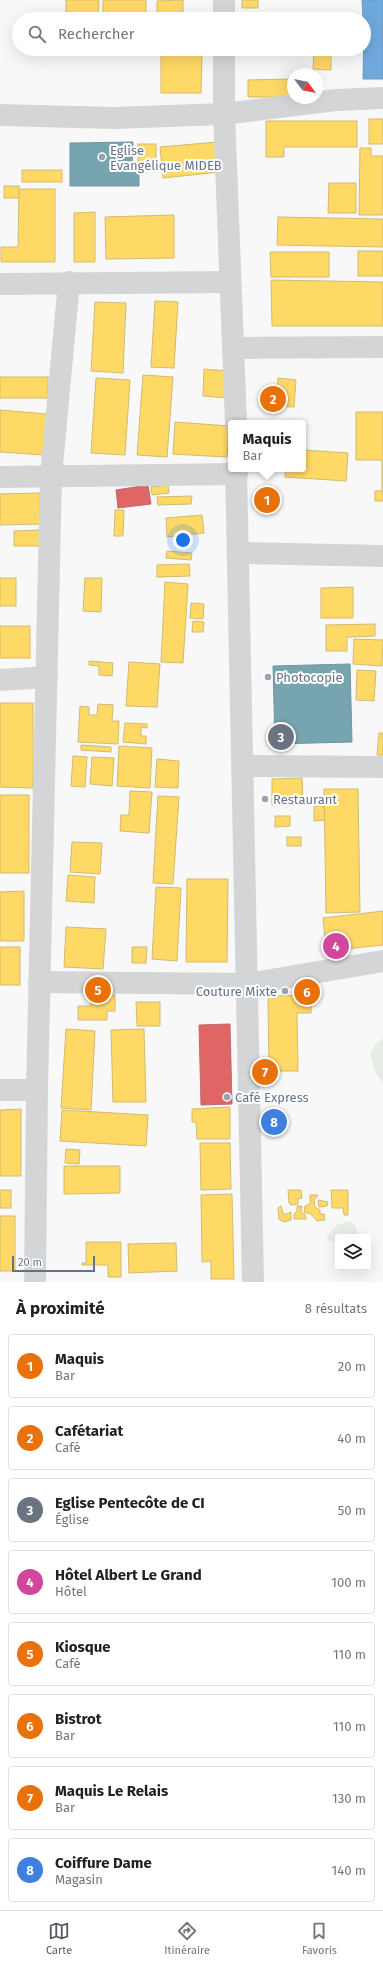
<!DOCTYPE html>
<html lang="fr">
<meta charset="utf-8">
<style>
:root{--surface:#fff;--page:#f6f6f6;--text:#202124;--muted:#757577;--line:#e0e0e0;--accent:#565b63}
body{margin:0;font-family:"Fira Sans",sans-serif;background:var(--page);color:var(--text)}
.controls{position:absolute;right:12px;bottom:12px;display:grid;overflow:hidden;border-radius:4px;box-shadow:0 4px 16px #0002}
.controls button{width:36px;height:36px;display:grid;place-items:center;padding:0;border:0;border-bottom:1px solid var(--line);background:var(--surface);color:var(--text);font:20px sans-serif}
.compass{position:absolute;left:287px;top:68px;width:36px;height:36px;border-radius:50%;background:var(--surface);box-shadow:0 4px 16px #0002;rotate:122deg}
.scale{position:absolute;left:12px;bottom:10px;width:83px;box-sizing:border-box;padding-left:4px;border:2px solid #65738a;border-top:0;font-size:11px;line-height:14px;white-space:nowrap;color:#65738a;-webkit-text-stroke:3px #fff;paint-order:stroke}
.you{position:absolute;left:183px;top:540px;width:14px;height:14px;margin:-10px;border:3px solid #fff;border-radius:50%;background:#1a73e8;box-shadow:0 0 0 6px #1a73e833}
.badge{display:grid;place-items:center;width:26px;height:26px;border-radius:50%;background:var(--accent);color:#fff;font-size:13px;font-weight:700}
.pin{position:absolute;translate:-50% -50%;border:2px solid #fff;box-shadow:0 1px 4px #0006}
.popup{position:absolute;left:228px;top:420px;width:78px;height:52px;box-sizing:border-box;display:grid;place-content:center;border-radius:4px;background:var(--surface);filter:drop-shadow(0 1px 3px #0005);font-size:13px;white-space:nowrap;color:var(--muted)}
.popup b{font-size:15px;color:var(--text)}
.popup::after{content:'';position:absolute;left:50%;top:100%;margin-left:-8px;border:8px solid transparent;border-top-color:var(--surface)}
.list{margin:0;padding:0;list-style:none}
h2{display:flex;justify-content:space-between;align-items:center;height:52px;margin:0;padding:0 16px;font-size:17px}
h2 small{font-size:13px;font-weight:400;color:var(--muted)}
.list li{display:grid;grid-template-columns:26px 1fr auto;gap:12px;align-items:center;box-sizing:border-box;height:64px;margin:0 8px 8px;padding:0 8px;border:1px solid var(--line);border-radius:4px}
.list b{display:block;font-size:15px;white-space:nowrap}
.list p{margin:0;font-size:13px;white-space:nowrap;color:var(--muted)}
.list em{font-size:13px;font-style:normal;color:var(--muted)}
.icon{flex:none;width:22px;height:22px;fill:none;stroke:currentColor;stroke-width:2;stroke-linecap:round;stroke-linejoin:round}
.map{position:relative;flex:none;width:383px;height:1282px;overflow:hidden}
.search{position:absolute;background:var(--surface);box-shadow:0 4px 16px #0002;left:12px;right:12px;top:12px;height:44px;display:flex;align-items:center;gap:10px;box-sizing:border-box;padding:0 14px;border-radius:22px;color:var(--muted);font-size:15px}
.sheet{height:628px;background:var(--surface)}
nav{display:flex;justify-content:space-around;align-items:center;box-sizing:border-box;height:56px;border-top:1px solid var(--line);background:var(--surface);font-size:11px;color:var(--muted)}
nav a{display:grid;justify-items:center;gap:2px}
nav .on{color:var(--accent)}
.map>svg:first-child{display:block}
</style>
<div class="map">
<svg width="383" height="1282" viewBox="0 0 383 1282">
<rect width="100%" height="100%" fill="#f8f8f8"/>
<g fill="#e7ece6">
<path d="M383 1038V1083L375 1072 370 1054 375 1045Z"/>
<path d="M349 1221 355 1224 359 1237H338V1244L329 1241 327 1236 339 1223 342 1224Z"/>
</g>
<g fill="#ffd966" stroke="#d1ba71">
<path d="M66 0H99L98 19H66Z"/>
<rect x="103" y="0" width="43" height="19"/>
<path d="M183 0V19H157V1Z"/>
<rect x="242" y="0" width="16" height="8"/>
<path d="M314 49H331V70L313 69Z"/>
<path d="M161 55H202L201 93H161Z"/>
<path d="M293 79V97H248V80Z"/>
<rect x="369" y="119" width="14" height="25"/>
<path d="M266 121H357V147H284V157H266Z"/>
<path d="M217 142 220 172 163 178 160 147Z"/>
<rect x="138" y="144" width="18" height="22"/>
<path d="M360 148H371V156H383V215H359Z"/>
<rect x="22" y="170" width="40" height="12"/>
<path d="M329 183H356V213H328Z"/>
<rect x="4" y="186" width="15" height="12"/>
<path d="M19 189H55V262H1V247H18Z"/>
<path d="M95 212V262H74V213Z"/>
<path d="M174 215V258L106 259 105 217Z"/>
<path d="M278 217 383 219V247L277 245Z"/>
<rect x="358" y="251" width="25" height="25"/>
<path d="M270 252H329V277H271Z"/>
<path d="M271 280 383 282V326H272Z"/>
<path d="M155 301 178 302 174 368 151 367Z"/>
<path d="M95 302 126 303 123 373 91 371Z"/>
<path d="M204 369 228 371 227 398 203 396Z"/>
<path d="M143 375 173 377 167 457 137 455Z"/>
<rect x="0" y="377" width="48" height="21"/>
<path d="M96 378 130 380 125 455 91 453Z"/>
<path d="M278 378 296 380 294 407 276 406Z"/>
<path d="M0 410 47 414 45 455 0 452Z"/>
<path d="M356 412H383V501H375V491H382V460H356Z"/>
<path d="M175 422 229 426 227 457 173 454Z"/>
<path d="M303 450 348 453 346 481 285 477 286 469H303Z"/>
<path d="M168 485 169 493 152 495 151 487Z"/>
<path d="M40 493V524L0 525V494Z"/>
<path d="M192 496 191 504 158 505 157 497Z"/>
<path d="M115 510H124L123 536H114Z"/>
<path d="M202 515 204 533 167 537 166 518Z"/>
<path d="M41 530V546H14V531Z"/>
<path d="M167 551 192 553 191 560 166 558Z"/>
<path d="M189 564 190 576 157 577V565Z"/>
<rect x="0" y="578" width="16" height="28"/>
<path d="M85 578H102L101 612 83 611Z"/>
<path d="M165 582 188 584 183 663 161 662Z"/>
<path d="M353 587V618H321V588Z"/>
<path d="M191 603 204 604 203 619 190 618Z"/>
<path d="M193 621 204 622 203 632H192Z"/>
<path d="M375 624V636L347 637V651H326V625Z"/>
<rect x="0" y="626" width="30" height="32"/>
<path d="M354 639 383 640 382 666 353 664Z"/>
<path d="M89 661 113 663 112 676 99 675V666L89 665Z"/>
<path d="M129 662 160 664 157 707 126 706Z"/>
<path d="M357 670 376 671 374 701 356 700Z"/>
<path d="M0 703H33V788L0 787Z"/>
<path d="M98 704 113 705 112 721H119L118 744 78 742 80 706 89 707V715H97Z"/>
<path d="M125 723 147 724V728L141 727V736H146V744L123 742Z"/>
<path d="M379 733H383V755H377Z"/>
<path d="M81 745 111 747V752L81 750Z"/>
<path d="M119 746 152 748 150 788 117 786Z"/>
<path d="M73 756 87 757 85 787 71 786Z"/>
<path d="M92 757 114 758 112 786 90 784Z"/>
<path d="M157 759 179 761 178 788 155 787Z"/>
<path d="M302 778 303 805H272V779Z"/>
<path d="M324 789H358L360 912 326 913Z"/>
<path d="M130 791 152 792 149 833 120 831 121 815H129Z"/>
<rect x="0" y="795" width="29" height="78"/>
<path d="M158 796 179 797 173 884 153 883Z"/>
<path d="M314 806H324L325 820 314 821Z"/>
<path d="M275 816H290V826L275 827Z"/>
<rect x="287" y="837" width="14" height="9"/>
<path d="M72 842 102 843 100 874 70 872Z"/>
<path d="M68 875 95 877 94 903 66 901Z"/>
<path d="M187 879H228L227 962H186Z"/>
<path d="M156 887 181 888 177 961 152 959Z"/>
<path d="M24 891V941H0V892Z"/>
<path d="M383 911V945L326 951 323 918Z"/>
<path d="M66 927 106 929 103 969 64 967Z"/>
<rect x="0" y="947" width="20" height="38"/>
<path d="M132 947H147L146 963H132Z"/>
<path d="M115 995V1011H107V1020H78V1006H91V996Z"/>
<path d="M311 995V1013H297L298 1071H269L268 996Z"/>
<path d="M136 1002H160V1026H137Z"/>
<path d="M66 1029 95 1031 91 1110 61 1108Z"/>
<path d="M144 1029 146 1102H113L111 1030Z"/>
<path d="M230 1107V1139H197L196 1122H192V1109Z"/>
<path d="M21 1109V1176H0V1110Z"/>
<path d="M62 1110 148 1115 146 1146 60 1141Z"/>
<path d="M200 1143H230L231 1189 201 1190Z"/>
<path d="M66 1149 80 1150 79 1164 65 1163Z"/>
<path d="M64 1166H120V1193L64 1194Z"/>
<rect x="0" y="1190" width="11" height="18"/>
<path d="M288 1190H301L302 1198 298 1199V1204L291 1205 289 1203Z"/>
<path d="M331 1190H348V1215H344L343 1208H332Z"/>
<path d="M232 1194 234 1279H211V1261L202 1262 201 1195Z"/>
<path d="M310 1195H318L314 1200 315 1207 320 1210V1214H324L325 1220 317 1221 311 1214 304 1212 305 1206 310 1204Z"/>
<path d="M318 1200 328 1202 327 1206 319 1207Z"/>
<path d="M281 1206 284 1215 291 1212V1220L284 1222 279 1219 278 1208Z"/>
<path d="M297 1206H302L301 1213 305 1214 306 1219H294V1214L297 1211Z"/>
<rect x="0" y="1216" width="15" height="55"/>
<path d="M86 1242H121V1277H108V1265H82V1263H86Z"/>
<path d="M176 1243 177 1271 129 1273 128 1244Z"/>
</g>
<g fill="#e06666" stroke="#bb6a71">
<path d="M148 485 151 504 118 508 116 490Z"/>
<path d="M230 1024 232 1104 201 1105 199 1025Z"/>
</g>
<path fill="#6fa8dc" stroke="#6c98c3" d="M362 0H383V79H363L364 19H363Z"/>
<g fill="#76a5af" stroke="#7196a4">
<path d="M133 142 132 171H139V186H70V143Z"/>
<path d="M350 664 352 742 275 744 273 666Z"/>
</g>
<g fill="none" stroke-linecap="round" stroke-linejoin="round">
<g stroke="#d4d5d6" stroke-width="22">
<path d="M224 19V0"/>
<path d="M224 49V114L236 423"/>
<path d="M0 115 114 118 224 114 336 100 383 98"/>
<path d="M0 284 230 282"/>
<path d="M234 348 383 347"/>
<path d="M236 469 253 1282"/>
<path d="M0 477 237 474"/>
<path d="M238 553 383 556"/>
<path d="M0 680 47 677"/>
<path d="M243 766 383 767"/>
<path d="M39 982 247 984 383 961"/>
<path d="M0 1090H37"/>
<path d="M35 1282 37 1090 51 476 69 282"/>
</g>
</g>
<g fill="#98a2b0" stroke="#fff" stroke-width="1.5">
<circle cx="102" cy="157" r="4"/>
<circle cx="268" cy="677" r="4"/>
<circle cx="265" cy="799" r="4"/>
<circle cx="285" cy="991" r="4"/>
<circle cx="227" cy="1097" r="4"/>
</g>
<g text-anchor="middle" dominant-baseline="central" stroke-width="4" stroke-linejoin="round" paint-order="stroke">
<g font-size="13" fill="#65738a" stroke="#fff" text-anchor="start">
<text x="110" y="150">Eglise<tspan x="110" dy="15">Evangélique MIDEB</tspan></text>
<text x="276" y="677">Photocopie</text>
<text x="273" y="799">Restaurant</text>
<text x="277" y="991" text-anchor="end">Couture Mixte</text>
<text x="235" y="1097">Café Express</text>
</g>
</g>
</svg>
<div class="controls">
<button><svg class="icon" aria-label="layers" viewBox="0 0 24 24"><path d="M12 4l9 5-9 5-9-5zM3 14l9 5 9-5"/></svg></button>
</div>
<svg class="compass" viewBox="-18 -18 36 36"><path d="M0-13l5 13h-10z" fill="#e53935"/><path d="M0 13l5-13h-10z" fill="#757577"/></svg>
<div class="scale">20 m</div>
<div class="you"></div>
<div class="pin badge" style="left:267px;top:500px;background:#e8710a">1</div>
<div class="popup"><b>Maquis</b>Bar</div>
<div class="pin badge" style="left:273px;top:399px;background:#e8710a">2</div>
<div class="pin badge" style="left:281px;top:737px;background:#6b7280">3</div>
<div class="pin badge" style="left:336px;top:946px;background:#d1479c">4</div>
<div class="pin badge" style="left:98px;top:990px;background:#e8710a">5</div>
<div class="pin badge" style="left:307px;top:992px;background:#e8710a">6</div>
<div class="pin badge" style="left:265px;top:1072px;background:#e8710a">7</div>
<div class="pin badge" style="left:274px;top:1122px;background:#3f7fe0">8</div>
<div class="search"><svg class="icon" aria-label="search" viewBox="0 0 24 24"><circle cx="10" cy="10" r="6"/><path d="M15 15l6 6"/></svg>Rechercher</div>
</div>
<section class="sheet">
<h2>À proximité<small>8 résultats</small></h2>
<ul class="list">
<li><span class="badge" style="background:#e8710a">1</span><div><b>Maquis</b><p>Bar</p></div><em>20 m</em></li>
<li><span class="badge" style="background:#e8710a">2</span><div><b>Cafétariat</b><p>Café</p></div><em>40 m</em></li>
<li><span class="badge" style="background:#6b7280">3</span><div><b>Eglise Pentecôte de CI</b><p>Église</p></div><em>50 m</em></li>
<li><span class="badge" style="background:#d1479c">4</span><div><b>Hôtel Albert Le Grand</b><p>Hôtel</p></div><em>100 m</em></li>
<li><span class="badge" style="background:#e8710a">5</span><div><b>Kiosque</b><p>Café</p></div><em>110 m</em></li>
<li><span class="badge" style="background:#e8710a">6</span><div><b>Bistrot</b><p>Bar</p></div><em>110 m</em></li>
<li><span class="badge" style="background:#e8710a">7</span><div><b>Maquis Le Relais</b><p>Bar</p></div><em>130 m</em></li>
<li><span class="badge" style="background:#3f7fe0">8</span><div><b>Coiffure Dame</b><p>Magasin</p></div><em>140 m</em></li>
</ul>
</section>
<nav>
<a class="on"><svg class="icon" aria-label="map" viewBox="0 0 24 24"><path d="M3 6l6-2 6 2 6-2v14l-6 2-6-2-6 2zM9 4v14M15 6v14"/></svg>Carte</a>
<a><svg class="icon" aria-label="directions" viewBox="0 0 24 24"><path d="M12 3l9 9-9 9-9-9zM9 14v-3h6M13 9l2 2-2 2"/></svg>Itinéraire</a>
<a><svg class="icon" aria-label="saved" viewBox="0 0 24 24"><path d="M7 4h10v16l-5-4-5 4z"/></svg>Favoris</a>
</nav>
